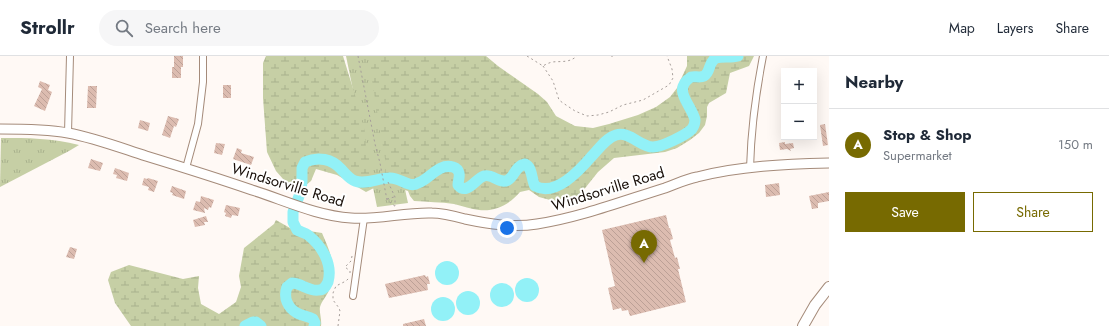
<!DOCTYPE html>
<meta charset="utf-8">
<style>
:root{--surface:#fff;--page:#f6f6f7;--text:#1f2937;--muted:#747a83;--line:#e0e1e3;--accent:#776a01}
body{margin:0;font-family:Jost,sans-serif;background:var(--page);color:var(--text)}
.controls{position:absolute;right:12px;top:12px;display:grid;overflow:hidden;border-radius:0px;box-shadow:0 4px 16px #0002}
.controls button{width:36px;height:36px;display:grid;place-items:center;padding:0;border:0;border-bottom:1px solid var(--line);background:var(--surface);color:var(--text);font:20px sans-serif}
.you{position:absolute;left:507px;top:172px;width:14px;height:14px;margin:-10px;border:3px solid #fff;border-radius:50%;background:#1a73e8;box-shadow:0 0 0 6px #1a73e833}
.badge{display:grid;place-items:center;width:26px;height:26px;border-radius:50%;background:var(--accent);color:#fff;font-size:13px;font-weight:700}
.pin{position:absolute;translate:-50% -33px;filter:drop-shadow(0 1px 2px #0008)}
.pin::after{content:'';position:absolute;top:21px;width:14px;height:12px;background:inherit;clip-path:polygon(0 0,100% 0,50% 100%)}
.list{margin:0;padding:0;list-style:none}
h2{display:flex;justify-content:space-between;align-items:center;height:52px;margin:0;padding:0 16px;font-size:17px}
h2 small{font-size:13px;font-weight:400;color:var(--muted)}
.list li{display:grid;grid-template-columns:26px 1fr auto;gap:12px;align-items:center;box-sizing:border-box;height:72px;padding:0 16px;border-top:1px solid var(--line)}
.list b{display:block;font-size:15px;white-space:nowrap}
.list p{margin:0;font-size:13px;white-space:nowrap;color:var(--muted)}
.list em{font-size:13px;font-style:normal;color:var(--muted)}
.actions{display:flex;gap:8px;padding:12px 16px}
.actions a{flex:1;padding:9px 0;border:1px solid var(--accent);border-radius:0px;text-align:center;font-size:14px;color:var(--accent)}
.actions .main{background:var(--accent);color:#fff}
.icon{flex:none;width:22px;height:22px;fill:none;stroke:currentColor;stroke-width:2;stroke-linecap:round;stroke-linejoin:round}
.map{position:relative;flex:none;width:829px;height:270px;overflow:hidden}
header{display:flex;align-items:center;gap:24px;box-sizing:border-box;height:56px;padding:0 20px;background:var(--surface);border-bottom:1px solid var(--line)}
header strong{font-size:19px}
nav{display:flex;gap:22px;margin-inline-start:auto;font-size:14px}
.search{width:280px;height:36px;background:var(--page);display:flex;align-items:center;gap:10px;box-sizing:border-box;padding:0 14px;border-radius:22px;color:var(--muted);font-size:15px}
main{display:flex}
aside{flex:1;background:var(--surface)}
.map>svg:first-child{display:block}
</style>
<header>
<strong>Strollr</strong>
<div class="search"><svg class="icon" aria-label="search" viewBox="0 0 24 24"><circle cx="10" cy="10" r="6"/><path d="M15 15l6 6"/></svg>Search here</div>
<nav><a>Map</a><a>Layers</a><a>Share</a></nav>
</header>
<main>
<div class="map">
<svg width="829" height="270" viewBox="0 0 829 270">
<defs>
<pattern id="grass-tufts" width="24" height="20" patternUnits="userSpaceOnUse"><rect width="24" height="20" fill="#c6cfa5"/><path d="M3 7l-1-3M5 7V3M7 7l1-3M15 17l-1-3M17 17v-4M19 17l1-3" fill="none" stroke="#a9b18d"/></pattern>
<pattern id="wetland-marsh" width="20" height="14" patternUnits="userSpaceOnUse"><rect width="20" height="14" fill="#c6cfa5"/><path d="M1 5h8M5 5V1M11 12h8M15 12V8" fill="none" stroke="#a9b18d"/></pattern>
<pattern id="building-back-hatch" width="6" height="6" patternUnits="userSpaceOnUse"><rect width="6" height="6" fill="#dcbcb0"/><path d="M-1 5l2 2M0 0l6 6M5-1l2 2" fill="none" stroke="#bca096"/></pattern>
</defs>
<rect width="100%" height="100%" fill="#fff9f5"/>
<g fill="url(#grass-tufts)">
<path d="M346 0H378L388 56 408 147 377 151Z"/>
<path d="M1 82C27 82 53 82 79 89L69 95 0 131Z"/>
</g>
<g fill="url(#wetland-marsh)">
<path d="M266 0H343L355 39 365 76 366 94 369 100 374 132 366 136 337 119 316 113 311 125 301 133 291 132 276 115 267 96 263 42V7Z"/>
<path d="M368 0H486L498 10 538 38 547 46 556 60 575 70 593 72 609 68 638 59 656 51 670 41 677 32 681 23 687 10V0H754L749 10 730 17 726 37 709 47 707 51V60L705 69 699 77 690 84 677 92 665 96 614 102 598 116 582 136 572 145 564 146 550 144 539 141 529 134 520 136C510 148 495 156 479 154 471 153 463 150 454 148 441 146 427 146 414 145L410 140 408 135C400 133 387 128 385 118 384 116 386 111 386 109Z"/>
<path d="M276 164 290 172 322 177C331 198 337 211 329 234 327 240 322 244 320 251 319 256 322 264 321 270H131L115 247 108 224 111 216 129 209 183 223 199 220 198 232 201 248 219 258 236 246 241 231 239 220 244 192 274 168Z"/>
</g>
<g fill="#92f1f7">
<circle cx="447" cy="217" r="12"/>
<circle cx="527" cy="234" r="12"/>
<circle cx="502" cy="239" r="12"/>
<circle cx="468" cy="247" r="12"/>
<circle cx="443" cy="253" r="12"/>
</g>
<g fill="none" stroke-linecap="round" stroke-linejoin="round">
<g stroke="#92f1f7" stroke-width="11">
<path d="M245 270 253 266H256L261 270"/>
<path d="M314 270 315 267 313 263C308 260 302 260 297 257 288 252 283 242 287 231L292 227C301 227 310 236 319 234 324 234 326 230 328 226 333 208 322 190 308 179 305 177 301 176 297 174L293 166V156L301 135 302 125V112L305 106C318 100 332 103 341 113 345 117 349 123 355 125 366 129 378 122 389 122 396 121 402 126 409 128 412 129 415 129 418 127 430 123 438 107 453 111 456 112 458 113 459 117 460 121 458 125 458 129 467 140 476 122 484 120 492 117 500 129 508 124 515 120 515 110 525 108 533 112 531 123 535 130 555 141 579 115 591 101 598 94 606 82 616 79 630 75 640 91 653 91 662 91 686 79 692 73 694 70 695 68 695 64 692 49 671 34 691 21 695 20 700 22 704 20 711 16 708 6 716 2 722 0 731 2 738 0"/>
</g>
</g>
<g fill="url(#building-back-hatch)">
<path d="M174 0H183V11H181V22H172V11H174Z"/>
<path d="M40 25 50 29 48 34 52 36 45 55 34 50 42 33 38 31Z"/>
<rect x="223" y="29" width="8" height="13"/>
<path d="M88 30H97L96 52H87Z"/>
<path d="M168 60 179 63 176 71 174 70 170 82 162 79Z"/>
<path d="M140 64 150 67 148 75 138 72Z"/>
<path d="M825 68 828 89 823 90 820 69Z"/>
<path d="M785 86V88L793 87 794 92 790 93 791 95 787 93 780 94 779 87Z"/>
<path d="M216 87 225 88 222 99 214 97Z"/>
<path d="M237 92 242 94 241 97 254 101 251 109 233 103Z"/>
<path d="M91 103 103 107 100 115 88 112Z"/>
<path d="M115 112 129 117 127 125 116 122 117 119 113 118Z"/>
<path d="M144 122 147 123 148 122 158 125 154 136 148 134 149 131 142 129Z"/>
<path d="M779 127 780 139 766 141 765 129Z"/>
<path d="M172 130 186 135 184 143 172 139 173 137 170 136Z"/>
<path d="M829 136V145L818 147V152L812 153 809 140Z"/>
<path d="M201 140 214 144 211 152 209 151 208 154 204 152 205 157 193 154 196 145 200 146Z"/>
<path d="M226 149 240 152 238 160 232 159 231 162 225 160 226 157 224 156Z"/>
<path d="M666 159 669 172H670L673 183 670 184 675 202 677 201 680 213H678L686 246 630 260 628 254 622 255 621 252 613 254 608 232 615 230 602 174Z"/>
<path d="M206 160 208 166H204L205 169 195 171 193 164Z"/>
<path d="M70 191 77 193 74 203 66 201Z"/>
<path d="M425 219 426 221 428 220 430 228H427L428 234 389 242 385 228Z"/>
<path d="M424 263 426 270H403V268Z"/>
</g>
<g fill="none" stroke-linecap="round" stroke-linejoin="round">
<g stroke="#a58b7a" stroke-width="8">
<g id="minor">
<path d="M68 77 70 0"/>
<path d="M186 112 198 68 203 26V0"/>
<path d="M750 112C751 75 756 36 763 0"/>
<path d="M353 240 364 162"/>
</g>
</g>
<g stroke="#a58b7a" stroke-width="11">
<path id="secondary" d="M0 73C22 73 46 73 68 77 95 82 121 92 146 100 182 111 217 122 252 134 284 144 317 160 351 162 378 164 405 156 432 157 443 157 454 160 465 163 489 168 513 172 537 168 581 161 623 145 665 132 676 128 686 123 697 121 739 110 786 108 829 107"/>
</g>
<g stroke="#a58b7a" stroke-width="12">
<path id="primary" d="M803 270 815 249 829 231"/>
</g>
<g stroke="#a59d99" stroke-width="1" stroke-dasharray="2 3" stroke-linecap="butt">
<path d="M358 0 375 88 380 107 387 144 396 151"/>
<path d="M527 0 543 10C546 8 549 7 552 6 562 5 569 7 577 0"/>
<path d="M611 0H614"/>
<path d="M543 10 553 25 559 44 563 47 575 55 587 60 598 59 609 56 623 49 643 44 669 29 673 22 672 13 667 0"/>
<path d="M388 126 395 141V150"/>
<path d="M387 143 394 141"/>
<path d="M350 217V215L345 211 351 205 352 200"/>
<path d="M338 270 340 255 339 252 333 244V237L336 230 346 225 349 222"/>
</g>
<use href="#minor" stroke="#fff" stroke-width="6"/>
<use href="#secondary" stroke="#fff" stroke-width="9"/>
<use href="#primary" stroke="#fff" stroke-width="10"/>
</g>
<g text-anchor="middle" dominant-baseline="central" stroke-width="4" stroke-linejoin="round" paint-order="stroke">
<g font-size="15" fill="#180e08" stroke="#fff">
<text transform="translate(288 129) rotate(17)">Windsorville Road</text>
<text transform="translate(608 133) rotate(-17)">Windsorville Road</text>
</g>
</g>
</svg>
<div class="controls">
<button>+</button>
<button>−</button>
</div>
<div class="you"></div>
<div class="pin badge" style="left:644px;top:207px">A</div>
</div>
<aside>
<h2>Nearby<small></small></h2>
<ul class="list">
<li><span class="badge">A</span><div><b>Stop &amp; Shop</b><p>Supermarket</p></div><em>150 m</em></li>
</ul>
<div class="actions"><a class="main">Save</a><a>Share</a></div>
</aside>
</main>
